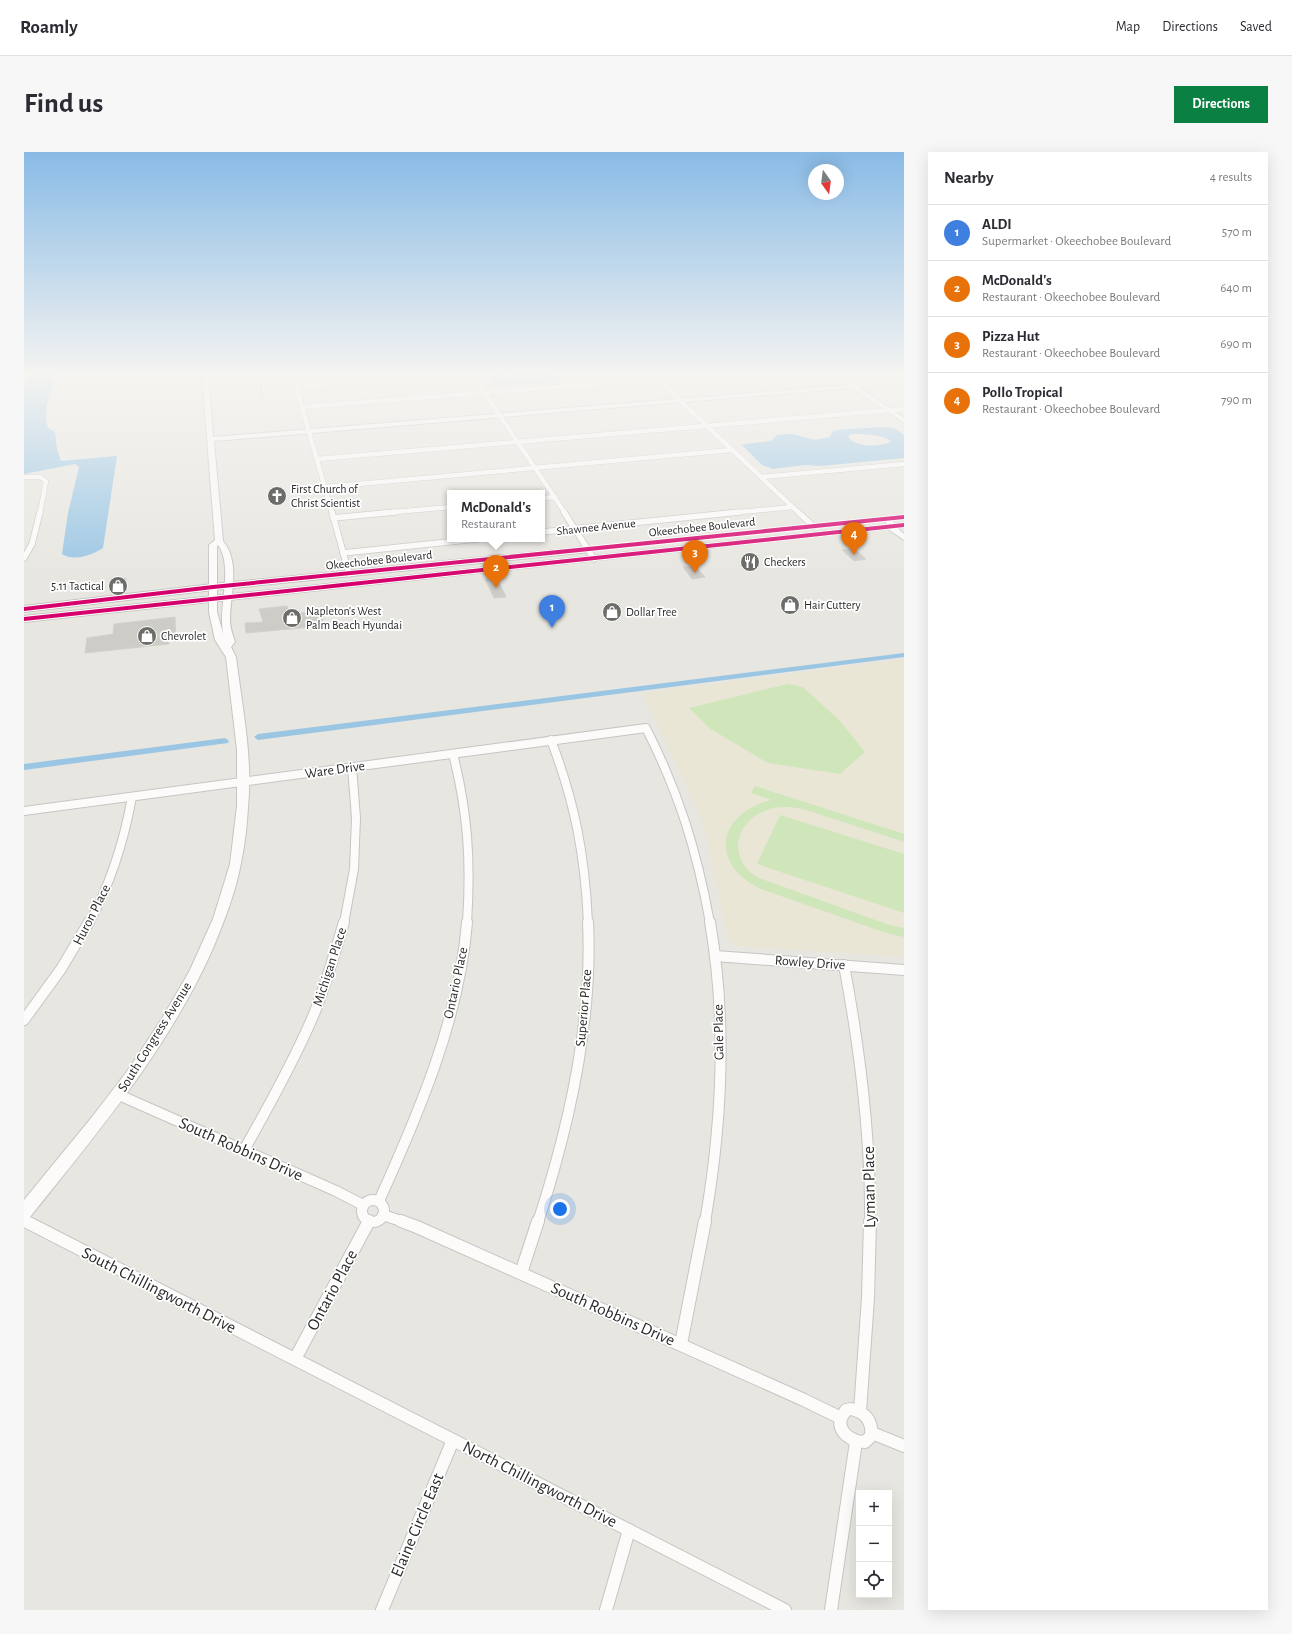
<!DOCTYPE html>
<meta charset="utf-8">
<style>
:root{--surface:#fff;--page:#f7f7f7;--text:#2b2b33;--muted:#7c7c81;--line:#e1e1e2;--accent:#0b8043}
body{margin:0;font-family:"Alegreya Sans",sans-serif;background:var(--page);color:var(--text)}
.controls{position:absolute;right:12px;bottom:12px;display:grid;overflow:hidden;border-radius:0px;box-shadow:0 4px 16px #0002}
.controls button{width:36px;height:36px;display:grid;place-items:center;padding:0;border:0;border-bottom:1px solid var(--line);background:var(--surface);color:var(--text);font:20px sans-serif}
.compass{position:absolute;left:784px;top:12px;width:36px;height:36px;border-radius:50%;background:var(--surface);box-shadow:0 4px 16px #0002;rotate:166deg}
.you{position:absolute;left:536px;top:1057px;width:14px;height:14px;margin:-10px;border:3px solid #fff;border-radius:50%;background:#1a73e8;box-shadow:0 0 0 6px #1a73e833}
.badge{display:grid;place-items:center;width:26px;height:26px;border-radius:50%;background:var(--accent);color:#fff;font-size:13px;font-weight:700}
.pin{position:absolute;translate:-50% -33px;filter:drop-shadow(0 1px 2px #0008)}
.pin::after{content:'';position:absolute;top:21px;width:14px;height:12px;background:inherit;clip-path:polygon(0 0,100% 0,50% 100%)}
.popup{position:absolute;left:423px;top:338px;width:98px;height:52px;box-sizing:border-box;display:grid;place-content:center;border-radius:0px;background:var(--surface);filter:drop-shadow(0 1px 3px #0005);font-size:13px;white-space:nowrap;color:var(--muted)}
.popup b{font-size:15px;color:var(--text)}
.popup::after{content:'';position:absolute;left:50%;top:100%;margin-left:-8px;border:8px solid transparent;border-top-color:var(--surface)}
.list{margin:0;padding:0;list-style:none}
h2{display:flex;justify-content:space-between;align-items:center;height:52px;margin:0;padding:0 16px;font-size:17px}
h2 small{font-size:13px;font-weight:400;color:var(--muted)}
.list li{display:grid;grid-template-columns:26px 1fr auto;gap:12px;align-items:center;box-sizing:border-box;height:56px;padding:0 16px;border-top:1px solid var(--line)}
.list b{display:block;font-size:15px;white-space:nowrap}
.list p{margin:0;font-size:13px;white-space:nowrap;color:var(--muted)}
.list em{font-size:13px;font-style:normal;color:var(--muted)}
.icon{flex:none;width:22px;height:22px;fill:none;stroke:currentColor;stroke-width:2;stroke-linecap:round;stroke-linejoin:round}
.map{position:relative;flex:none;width:880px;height:1458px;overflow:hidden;border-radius:0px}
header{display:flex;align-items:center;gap:24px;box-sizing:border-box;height:56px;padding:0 20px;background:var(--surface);border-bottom:1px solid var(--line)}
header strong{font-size:19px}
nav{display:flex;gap:22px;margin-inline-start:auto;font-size:14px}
.intro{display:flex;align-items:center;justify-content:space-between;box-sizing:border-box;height:96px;padding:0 24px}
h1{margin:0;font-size:28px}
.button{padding:10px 18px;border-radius:0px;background:var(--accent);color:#fff;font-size:14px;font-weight:700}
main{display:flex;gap:24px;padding:0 24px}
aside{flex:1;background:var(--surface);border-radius:0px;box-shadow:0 4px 16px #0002}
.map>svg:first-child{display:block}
</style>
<header>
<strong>Roamly</strong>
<nav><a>Map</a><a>Directions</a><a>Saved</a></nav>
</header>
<div class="intro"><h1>Find us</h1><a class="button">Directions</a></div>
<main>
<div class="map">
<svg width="880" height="1458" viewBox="0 0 880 1458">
<rect width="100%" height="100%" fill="#e8e6e0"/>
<path fill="#eae6d6" d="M880 507V805L711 794 704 787 680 675 649 605 618 541Z"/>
<g fill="#cfe5ba">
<path d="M764 532 779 535 815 568 841 600 816 622 744 611 685 576 665 556Z"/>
<path d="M731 634 880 682V690C856 682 831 674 807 666 793 662 778 655 763 655 741 654 716 668 714 692 714 708 722 719 735 726L865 773 880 776V785L862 781 740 738C685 715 691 661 748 648L727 641Z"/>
<path d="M756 663 880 702V761L733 712Z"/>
</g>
<g fill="#9ac6e4" fill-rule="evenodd">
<path d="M4 223H32C27 239 18 260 24 276L31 280 33 297 37 309 93 304 79 396C68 403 50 410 38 402L44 361 55 315 51 312 0 322V238Z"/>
<path d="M473 223H531L534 230 471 235 464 224Z"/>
<path d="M855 275 870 276 880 283V306L797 314 780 313 749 317 738 313 718 293 721 292 747 289 753 283 768 282 791 288 806 285 808 280 813 278ZM827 282C837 282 861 282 867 290 854 295 833 296 824 285Z"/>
</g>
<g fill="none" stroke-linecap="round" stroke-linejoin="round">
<path stroke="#9ac6e4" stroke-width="1.5" d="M236 223 238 244"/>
<g fill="#9ac6e4" fill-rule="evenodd">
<path d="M880 501V505L234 588 230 585 234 582Z"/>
<path d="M201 586 205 589 204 591 0 618V612Z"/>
</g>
</g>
<g fill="#cdccc7" stroke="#d3d1cc">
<path d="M830 396 842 407 830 409 818 398Z"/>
<path d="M671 414 681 425 668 427 659 415Z"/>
<path d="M102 426V440L87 441V427Z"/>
<path d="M473 426 482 445 470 446 461 427Z"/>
<path d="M263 454 266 462 297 459 300 474 222 481 221 471 239 470 235 457Z"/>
<path d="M151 465 152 489H145V492L61 501 63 486 89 482 90 472Z"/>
</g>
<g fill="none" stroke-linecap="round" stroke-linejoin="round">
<g stroke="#c6c5c5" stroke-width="5.5">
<g id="street-far4">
<path d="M269 223 308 361"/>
<path d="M449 223 541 361"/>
<path d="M631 225 775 361"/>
<path d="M272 234 418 223"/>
<path d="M278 255 685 223"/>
<path d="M293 307 880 257"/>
<path d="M0 325H16L22 329 16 361"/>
<path d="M737 325 880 312"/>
<path d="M301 335 708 298"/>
<path d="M518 346 531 345"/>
<path d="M360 361 426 355"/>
<path d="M706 361 768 355"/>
</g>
</g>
<g stroke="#c6c5c5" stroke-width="7">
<g id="street-far3">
<path d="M308 360 325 422"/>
<path d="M540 360 570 407"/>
<path d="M774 360 789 374"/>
<path d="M309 366 371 360"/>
<path d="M518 380 716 360"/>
<path d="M319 401 453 387"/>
<path d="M0 406 8 392 16 360"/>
</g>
</g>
<g stroke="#c6c5c5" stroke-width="10">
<g id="street-far2">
<path d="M527 588C551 651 561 703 564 771"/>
<path d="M429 602C444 661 447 710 443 771"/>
<path d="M0 659 622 576C655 641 673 699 686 771"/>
<path d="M65 771C87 731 100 689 108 645"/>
<path d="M320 771 330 717 332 666 328 615"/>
</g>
</g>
<g stroke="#c6c5c5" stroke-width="12">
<g id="street-far1">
<path d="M691 804 880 818"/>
<path d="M820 813C836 898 847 983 846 1070"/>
<path d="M0 868 37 817 65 770"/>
<path d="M95 943 312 1039 339 1053"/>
<path d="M220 998C245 954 270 909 290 862 302 832 311 801 320 770"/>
<circle cx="349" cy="1059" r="11"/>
<path d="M355 1049C394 963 436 865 443 770"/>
<path d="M359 1063 380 1070"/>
<path d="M0 1069 3 1070"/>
<path d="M514 1070C545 975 569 871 564 770"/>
<path d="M681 1070C698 972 703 868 686 770"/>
</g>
</g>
<g stroke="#c6c5c5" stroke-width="14">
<g id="street">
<path d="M1 1069 761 1458"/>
<path d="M377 1069 393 1075 780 1248 817 1266"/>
<path d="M497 1121 514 1069"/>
<path d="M657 1192 681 1069"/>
<path d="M271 1207 345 1069"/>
<path d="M827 1257C841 1260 849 1269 847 1284L841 1290C829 1290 813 1281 817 1266 818 1264 821 1260 822 1258Z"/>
<path d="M836 1259 844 1146 846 1069"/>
<path d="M848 1281 880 1294"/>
<path d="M358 1458 429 1288"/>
<path d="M582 1458 605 1378"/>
<path d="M807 1458 832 1290"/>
</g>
</g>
<g stroke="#c6c5c5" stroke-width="2">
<g id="secondary">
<path d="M178 223H184L189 285 824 233 810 223H817L830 232 880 228V232L835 235 880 266V271L828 236 190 289 199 389C217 411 206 442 206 468 206 476 209 483 211 490L207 495 212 505C218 554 229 605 224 655 223 673 221 692 217 711 212 739 201 767 190 794 146 895 74 980 6 1065L0 1068V1048L68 965 104 918 137 868 165 820 189 767 206 712 213 654V598L202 505 191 488 185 460V393L191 388ZM194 393C208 411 197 449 198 470 198 476 199 482 201 488L193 460V394Z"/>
<path d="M862 365H868L871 374 880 382V388L864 377 861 367Z"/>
</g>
</g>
<g stroke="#c4c4c1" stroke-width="2">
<g id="primary">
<path d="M880 371V375L0 470V464Z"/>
<path d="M563 395 566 396 567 398 566 400 189 438 0 460V454L189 432Z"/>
</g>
</g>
<use href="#street-far4" stroke="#fcfbfa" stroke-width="4.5"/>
<use href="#street-far3" stroke="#fcfbfa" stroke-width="5.5"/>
<use href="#street-far2" stroke="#fcfbfa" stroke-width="8"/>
<use href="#street-far1" stroke="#fcfbfa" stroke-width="10"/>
<use href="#street" stroke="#fcfbfa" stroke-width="12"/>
<use href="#secondary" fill="#fcfbfa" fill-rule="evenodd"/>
<use href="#primary" fill="#e5e3d5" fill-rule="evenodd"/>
<g stroke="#fff" stroke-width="6">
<g id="cycleway">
<path d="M0 457 189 435 880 365"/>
<path d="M0 467 880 373"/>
</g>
</g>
<use href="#cycleway" stroke="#d6006c" stroke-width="4"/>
</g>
<linearGradient id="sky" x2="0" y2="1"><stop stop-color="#89bbe6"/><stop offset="0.52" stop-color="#f5f4f1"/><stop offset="1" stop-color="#f5f4f1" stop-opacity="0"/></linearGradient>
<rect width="880" height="427" fill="url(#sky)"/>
<defs>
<g id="church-disc" transform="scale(1)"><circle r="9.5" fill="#6c6c6a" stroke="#fff"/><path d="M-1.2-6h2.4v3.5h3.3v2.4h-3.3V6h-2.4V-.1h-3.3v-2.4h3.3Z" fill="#fff"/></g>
<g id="restaurant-disc" transform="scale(1)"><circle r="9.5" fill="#6c6c6a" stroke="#fff"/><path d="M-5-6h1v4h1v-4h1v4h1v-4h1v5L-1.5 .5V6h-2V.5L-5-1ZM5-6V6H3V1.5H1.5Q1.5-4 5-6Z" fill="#fff"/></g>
<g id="shop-disc" transform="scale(1)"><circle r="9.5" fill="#6c6c6a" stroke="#fff"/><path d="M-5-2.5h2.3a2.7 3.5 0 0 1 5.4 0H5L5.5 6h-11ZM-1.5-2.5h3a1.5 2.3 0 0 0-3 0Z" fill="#fff"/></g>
</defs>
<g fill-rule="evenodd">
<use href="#church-disc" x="253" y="344"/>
<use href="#restaurant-disc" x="726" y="410"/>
<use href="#shop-disc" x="94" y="434"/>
<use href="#shop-disc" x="766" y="453"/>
<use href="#shop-disc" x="588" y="460"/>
<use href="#shop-disc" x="268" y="466"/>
<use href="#shop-disc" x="123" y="484"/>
</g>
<g text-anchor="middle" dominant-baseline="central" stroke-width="3.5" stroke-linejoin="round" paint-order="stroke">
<g font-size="12" fill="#2a2a2a" stroke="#fff" text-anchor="start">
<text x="267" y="337">First Church of<tspan x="267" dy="14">Christ Scientist</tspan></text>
<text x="740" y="410">Checkers</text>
<text x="80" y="434" text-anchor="end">5.11 Tactical</text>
<text x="780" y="453">Hair Cuttery</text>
<text x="282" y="459">Napleton's West<tspan x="282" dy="14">Palm Beach Hyundai</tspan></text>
<text x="602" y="460">Dollar Tree</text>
<text x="137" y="484">Chevrolet</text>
</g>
<g font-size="12" fill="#2a2a2a" stroke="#fff">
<text transform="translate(572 375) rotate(-6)">Shawnee Avenue</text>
<text transform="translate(678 375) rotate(-6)">Okeechobee Boulevard</text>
<text transform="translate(355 408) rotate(-6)">Okeechobee Boulevard</text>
</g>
<g font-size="14" fill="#2a2a2a" stroke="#fff">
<text transform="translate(311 618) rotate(-8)">Ware Drive</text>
<text transform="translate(68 763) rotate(-63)">Huron Place</text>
<text transform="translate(786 811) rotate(4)">Rowley Drive</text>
<text transform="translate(306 815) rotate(-72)">Michigan Place</text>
<text transform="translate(432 831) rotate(-78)">Ontario Place</text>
<text transform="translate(560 856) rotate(-85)">Superior Place</text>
<text transform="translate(695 880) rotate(-91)">Gale Place</text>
<text transform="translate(131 885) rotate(-58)">South Congress Avenue</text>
</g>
<g font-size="17" fill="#2a2a2a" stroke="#fff">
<text transform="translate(217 997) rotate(24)">South Robbins Drive</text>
<text transform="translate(845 1035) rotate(-91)">Lyman Place</text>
<text transform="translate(135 1138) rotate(27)">South Chillingworth Drive</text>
<text transform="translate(308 1138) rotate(-62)">Ontario Place</text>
<text transform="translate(589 1162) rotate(24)">South Robbins Drive</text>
<text transform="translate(516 1332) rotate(27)">North Chillingworth Drive</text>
<text transform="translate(393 1373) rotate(-67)">Elaine Circle East</text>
</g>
</g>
</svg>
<div class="controls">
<button>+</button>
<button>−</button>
<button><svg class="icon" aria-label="locate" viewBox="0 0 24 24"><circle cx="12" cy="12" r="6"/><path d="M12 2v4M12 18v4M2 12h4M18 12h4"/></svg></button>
</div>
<svg class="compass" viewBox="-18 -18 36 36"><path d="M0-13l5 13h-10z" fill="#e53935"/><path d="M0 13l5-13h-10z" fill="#7c7c81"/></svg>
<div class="you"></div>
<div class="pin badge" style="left:528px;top:476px;background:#3f7fe0">1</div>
<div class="pin badge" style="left:472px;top:436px;background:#e8710a">2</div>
<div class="popup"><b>McDonald's</b>Restaurant</div>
<div class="pin badge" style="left:671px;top:421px;background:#e8710a">3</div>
<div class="pin badge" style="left:830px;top:403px;background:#e8710a">4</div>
</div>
<aside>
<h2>Nearby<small>4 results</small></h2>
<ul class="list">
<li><span class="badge" style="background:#3f7fe0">1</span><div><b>ALDI</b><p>Supermarket · Okeechobee Boulevard</p></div><em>570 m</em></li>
<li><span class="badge" style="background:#e8710a">2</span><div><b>McDonald's</b><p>Restaurant · Okeechobee Boulevard</p></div><em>640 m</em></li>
<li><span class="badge" style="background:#e8710a">3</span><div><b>Pizza Hut</b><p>Restaurant · Okeechobee Boulevard</p></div><em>690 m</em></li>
<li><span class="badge" style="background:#e8710a">4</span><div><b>Pollo Tropical</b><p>Restaurant · Okeechobee Boulevard</p></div><em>790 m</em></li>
</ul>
</aside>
</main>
